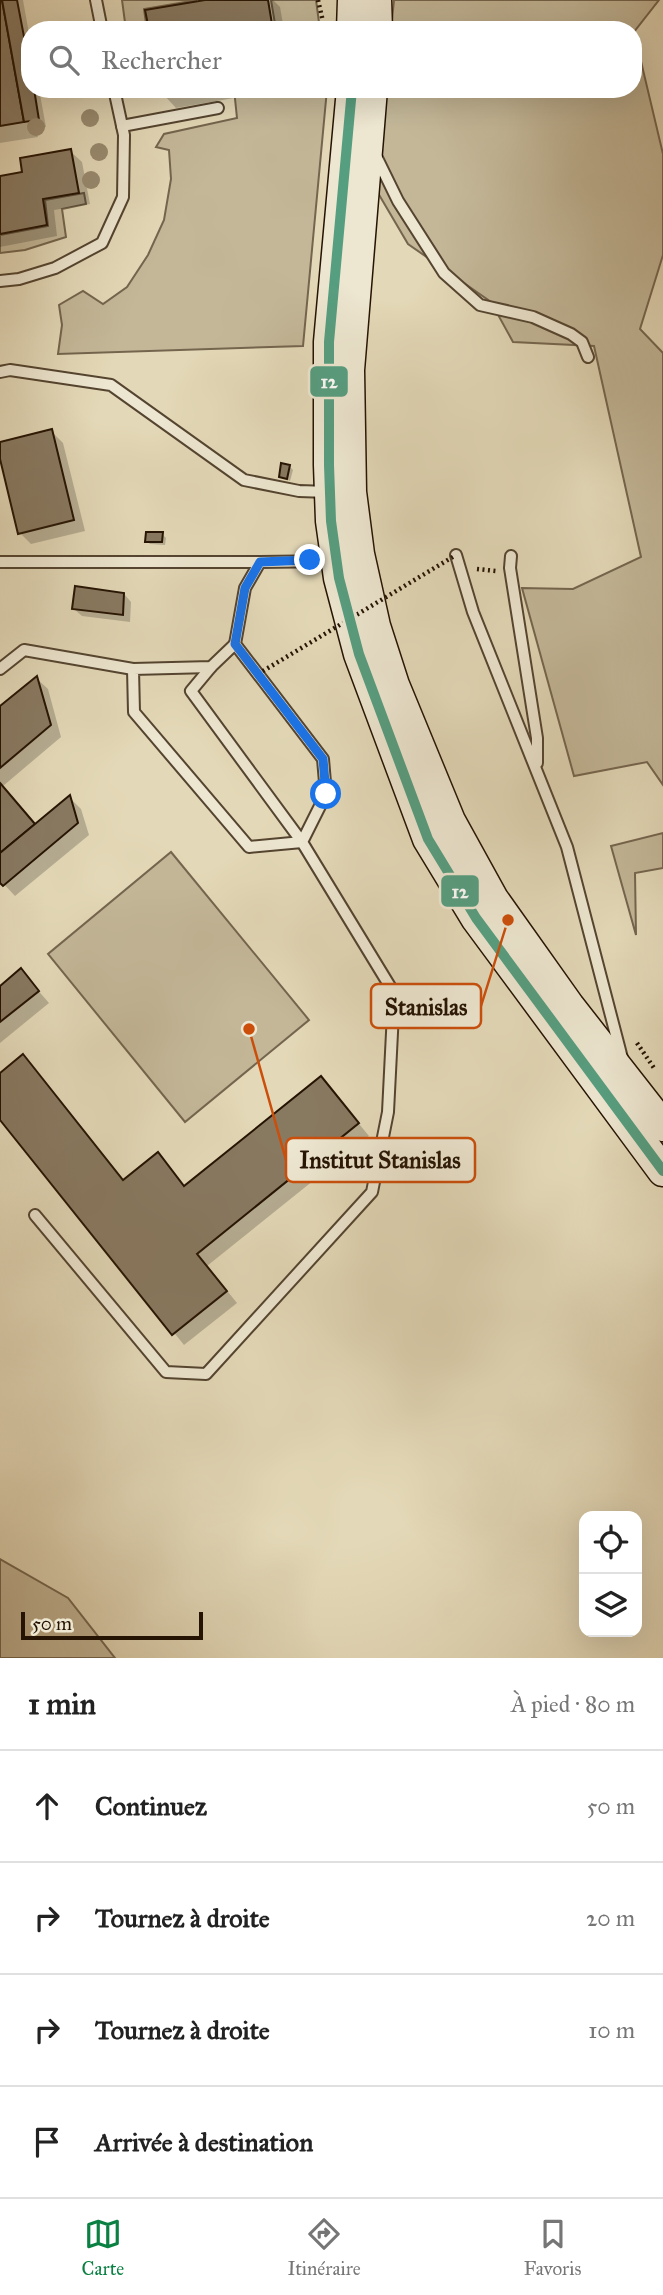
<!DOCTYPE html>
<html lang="fr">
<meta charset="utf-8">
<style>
:root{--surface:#fff;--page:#f2f2f2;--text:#222;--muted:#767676;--line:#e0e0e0;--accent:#0b8043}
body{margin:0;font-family:"IM FELL Great Primer",serif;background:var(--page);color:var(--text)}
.controls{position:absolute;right:21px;bottom:21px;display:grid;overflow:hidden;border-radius:14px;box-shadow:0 7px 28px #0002}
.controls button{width:63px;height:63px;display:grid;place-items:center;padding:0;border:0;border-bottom:2px solid var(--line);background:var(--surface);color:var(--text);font:35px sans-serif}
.scale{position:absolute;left:21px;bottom:18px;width:182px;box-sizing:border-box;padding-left:7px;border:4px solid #251303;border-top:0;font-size:19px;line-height:24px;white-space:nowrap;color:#251303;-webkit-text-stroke:5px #ede6d0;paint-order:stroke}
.stop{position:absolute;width:21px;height:21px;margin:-16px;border:5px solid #1a73e8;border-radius:50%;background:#fff}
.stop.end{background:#1a73e8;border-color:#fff;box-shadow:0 2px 7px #0008}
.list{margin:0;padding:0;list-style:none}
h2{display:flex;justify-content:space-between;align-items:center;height:91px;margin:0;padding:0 28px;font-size:30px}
h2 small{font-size:23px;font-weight:400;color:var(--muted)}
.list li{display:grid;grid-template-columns:46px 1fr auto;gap:21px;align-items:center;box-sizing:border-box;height:112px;padding:0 28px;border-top:2px solid var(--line)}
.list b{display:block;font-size:26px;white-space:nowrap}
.list em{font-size:23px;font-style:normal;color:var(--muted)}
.icon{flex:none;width:38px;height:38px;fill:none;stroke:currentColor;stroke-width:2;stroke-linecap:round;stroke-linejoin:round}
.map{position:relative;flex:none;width:663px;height:1658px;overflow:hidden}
.search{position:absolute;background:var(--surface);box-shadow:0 7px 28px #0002;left:21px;right:21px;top:21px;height:77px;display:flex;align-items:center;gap:18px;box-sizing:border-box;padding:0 24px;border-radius:28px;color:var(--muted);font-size:26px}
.sheet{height:539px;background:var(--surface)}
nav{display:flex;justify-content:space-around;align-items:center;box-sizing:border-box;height:98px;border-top:2px solid var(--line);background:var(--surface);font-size:19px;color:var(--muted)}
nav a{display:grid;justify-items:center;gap:4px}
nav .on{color:var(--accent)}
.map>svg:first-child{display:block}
</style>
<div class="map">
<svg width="663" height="1658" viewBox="0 0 663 1658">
<rect width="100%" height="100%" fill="#e3d8b7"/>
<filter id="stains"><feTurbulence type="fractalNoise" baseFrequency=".00286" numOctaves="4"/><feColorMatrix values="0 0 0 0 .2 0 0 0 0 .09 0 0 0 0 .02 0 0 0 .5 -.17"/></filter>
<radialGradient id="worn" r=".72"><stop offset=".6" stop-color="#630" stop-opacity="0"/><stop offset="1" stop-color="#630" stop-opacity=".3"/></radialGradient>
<g fill="#c3b798" stroke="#74654e" stroke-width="2">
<path d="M122 0H197L144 9 147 30H126Z"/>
<path d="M271 0H316L320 30H276Z"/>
<path d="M394 0H659L634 32 663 154V255L640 329 663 353V785L647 762 574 776 522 588 573 589 641 557 594 346 513 342 491 302 408 244 378 193 386 89H633V30H391Z"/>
<path d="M234 89H327L303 346 58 354 62 325 59 305 83 291 103 304 127 287 148 255 164 220 171 179 169 150 156 147 164 134 237 118Z"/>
<path d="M84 193 86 204 62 209 66 237 25 250 0 253V235L48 226 45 200Z"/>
<path d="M663 833V868L635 873 636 935 611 846Z"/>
<path d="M171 852 309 1020 185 1122 48 954Z"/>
<path d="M0 1559 68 1598 115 1658H0Z"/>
</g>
<g fill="#0003">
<path d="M0 0H23L30 39V89H39L46 127 36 129 38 137 0 143Z"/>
<path d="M216 0H273L280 7 284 30H150Z"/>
<path d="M161 89H287L176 108 162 93Z"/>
<path d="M70 151 82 162 90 204 54 210 57 236 0 247V178L24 174Z"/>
<path d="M51 431 63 443 85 531 31 544 20 533 0 444Z"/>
<path d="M289 466 293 470 290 481 281 476Z"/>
<path d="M162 534 166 538 165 545 150 544 147 541Z"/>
<path d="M124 594 131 602 130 622 82 616 74 609Z"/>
<path d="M36 678 48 689 61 737 3 786 36 826 70 798 81 809 89 835 15 896 0 880V708Z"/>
<path d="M21 971 49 1003 0 1043V988Z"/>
<path d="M34 1068 125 1181 158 1155 186 1187 321 1078 369 1136 207 1266 237 1303 184 1345 0 1117V1075Z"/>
</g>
<g fill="#887961" stroke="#251303" stroke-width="2">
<path d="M0 0H2L24 122 0 126Z"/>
<path d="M2 0H17L30 68V89H34L39 120 24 122Z"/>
<path d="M205 0H268L273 30H149L145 10Z"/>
<path d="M71 149 79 193 43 199 47 225 0 234V176L22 172 20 158Z"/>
<path d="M52 429 74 520 18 534 0 459V442Z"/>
<path d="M281 463 290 465 287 479 279 477Z"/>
<path d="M146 532H163L162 542H145Z"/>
<path d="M75 586 124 593 123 615 72 609Z"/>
<path d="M37 676 51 725 0 768V706Z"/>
<path d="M0 783 35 824 0 853Z"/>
<path d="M70 795 78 823 3 886 0 883V853Z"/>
<path d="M21 968 39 991 0 1022V986Z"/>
<path d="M23 1054 123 1180 158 1152 184 1186 321 1076 359 1123 197 1254 227 1291 172 1335 0 1120V1073Z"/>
</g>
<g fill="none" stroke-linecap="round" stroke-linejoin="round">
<g stroke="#544430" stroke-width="14">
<g id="lane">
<path d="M96 0 102 30"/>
<path d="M122 126 218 108"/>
<path d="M375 154 398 201 444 273 480 305 533 317 571 334 582 342 588 357"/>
<path d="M0 281 19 279 55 268 102 243 123 197 124 135 114 89"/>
<path d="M0 372 10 370 111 385 244 480 299 491 328 492"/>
<path d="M456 555 473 612 567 847 622 1058"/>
<path d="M511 556 510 568 537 738V763"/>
<path d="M0 562H260"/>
<path d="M235 644 211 667 133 669 134 712 249 847 302 842"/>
<path d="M211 667 191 691 302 842"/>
<path d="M0 669 24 650 133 669"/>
<path d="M35 1215 166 1372 206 1374 372 1192 388 1112 394 993 302 842 326 794 323 759 235 644 245 588 260 562 334 561"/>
</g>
</g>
<g stroke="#251303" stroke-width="33">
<g id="secondary">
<path d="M376 0 377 30"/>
<path d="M352 30 353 0"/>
<path d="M352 89 329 342V465L331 521 339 578 359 654 428 839 476 918 663 1171"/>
<path d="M372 89 349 370 351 492 359 554 375 626 394 685 450 821 493 899 569 1006 663 1126"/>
</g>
</g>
<g stroke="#251303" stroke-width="4.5" stroke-dasharray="2 3.5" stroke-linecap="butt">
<path d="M318 0 324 26"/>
<path d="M477 569 496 571"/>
<path d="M637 1043 654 1068"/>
</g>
<use href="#lane" stroke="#ede6d0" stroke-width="10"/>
<use href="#secondary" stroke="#ede6d0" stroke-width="30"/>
<path stroke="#251303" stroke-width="4.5" stroke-dasharray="2 3.5" stroke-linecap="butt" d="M258 674 456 555"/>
<g stroke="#ede6d0" stroke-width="16">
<path id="bus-1" d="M352 89 329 342V465L331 521 339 578 359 654 428 839 476 918 663 1171"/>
</g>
<use href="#bus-1" stroke="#569e80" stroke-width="10"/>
</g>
<g fill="#998b71">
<circle cx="90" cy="118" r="9"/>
<circle cx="36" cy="127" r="9"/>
<circle cx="99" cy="152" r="9"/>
<circle cx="91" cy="180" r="9"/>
</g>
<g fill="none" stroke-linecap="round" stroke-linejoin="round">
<path stroke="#1a73e8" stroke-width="9" d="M310 560 260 562 245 588 235 644 323 759 326 794"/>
</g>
<path fill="none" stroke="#cb4e0b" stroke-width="2.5" d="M508 920L481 1006M249 1029L286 1160"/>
<g fill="#cb4e0b" stroke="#ede6d0" stroke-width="2.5">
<circle cx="508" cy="920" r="7"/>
<circle cx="249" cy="1029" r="7"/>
</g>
<g fill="#ede6d0" stroke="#cb4e0b" stroke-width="2.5">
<rect x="371" y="984" width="110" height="44" rx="7"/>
<rect x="286" y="1138" width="189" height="44" rx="7"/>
</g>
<g font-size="23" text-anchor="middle" font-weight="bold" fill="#251303">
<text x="426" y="1015">Stanislas</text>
<text x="380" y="1168">Institut Stanislas</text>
</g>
<g stroke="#ede6d0" stroke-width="2.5">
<rect x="309" y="365" width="40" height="33" rx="7" fill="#569e80"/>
<rect x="440" y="874" width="40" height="34" rx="7" fill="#569e80"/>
</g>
<g font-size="19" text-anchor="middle" font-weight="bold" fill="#fff">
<text x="329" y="388">12</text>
<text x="460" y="898">12</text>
</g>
<rect width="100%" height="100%" filter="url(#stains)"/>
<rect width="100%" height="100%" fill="url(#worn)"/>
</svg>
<div class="controls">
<button><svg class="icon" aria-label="locate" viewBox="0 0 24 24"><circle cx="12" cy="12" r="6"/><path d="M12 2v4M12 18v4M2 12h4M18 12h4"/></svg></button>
<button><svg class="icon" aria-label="layers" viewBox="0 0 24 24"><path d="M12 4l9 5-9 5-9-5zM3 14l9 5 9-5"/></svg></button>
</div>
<div class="scale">50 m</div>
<div class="stop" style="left:326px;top:794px"></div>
<div class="stop end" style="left:310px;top:560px"></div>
<div class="search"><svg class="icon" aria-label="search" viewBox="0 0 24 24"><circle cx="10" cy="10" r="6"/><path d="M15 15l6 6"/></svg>Rechercher</div>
</div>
<section class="sheet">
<h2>1 min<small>À pied · 80 m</small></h2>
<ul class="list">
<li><svg class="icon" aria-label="ahead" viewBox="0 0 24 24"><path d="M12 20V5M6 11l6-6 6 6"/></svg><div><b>Continuez</b></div><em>50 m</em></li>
<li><svg class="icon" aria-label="right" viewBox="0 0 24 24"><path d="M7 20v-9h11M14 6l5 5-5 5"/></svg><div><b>Tournez à droite</b></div><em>20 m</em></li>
<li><svg class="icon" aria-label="right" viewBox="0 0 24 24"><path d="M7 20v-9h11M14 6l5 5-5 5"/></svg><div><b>Tournez à droite</b></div><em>10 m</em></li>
<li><svg class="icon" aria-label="arrive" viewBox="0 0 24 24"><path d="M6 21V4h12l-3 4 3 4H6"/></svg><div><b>Arrivée à destination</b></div></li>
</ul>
</section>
<nav>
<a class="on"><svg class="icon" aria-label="map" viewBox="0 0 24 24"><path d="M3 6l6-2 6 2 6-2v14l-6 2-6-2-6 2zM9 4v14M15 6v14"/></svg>Carte</a>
<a><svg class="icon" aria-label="directions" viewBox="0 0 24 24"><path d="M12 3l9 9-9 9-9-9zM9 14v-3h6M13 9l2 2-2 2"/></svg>Itinéraire</a>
<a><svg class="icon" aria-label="saved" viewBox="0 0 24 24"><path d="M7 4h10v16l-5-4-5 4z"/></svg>Favoris</a>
</nav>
